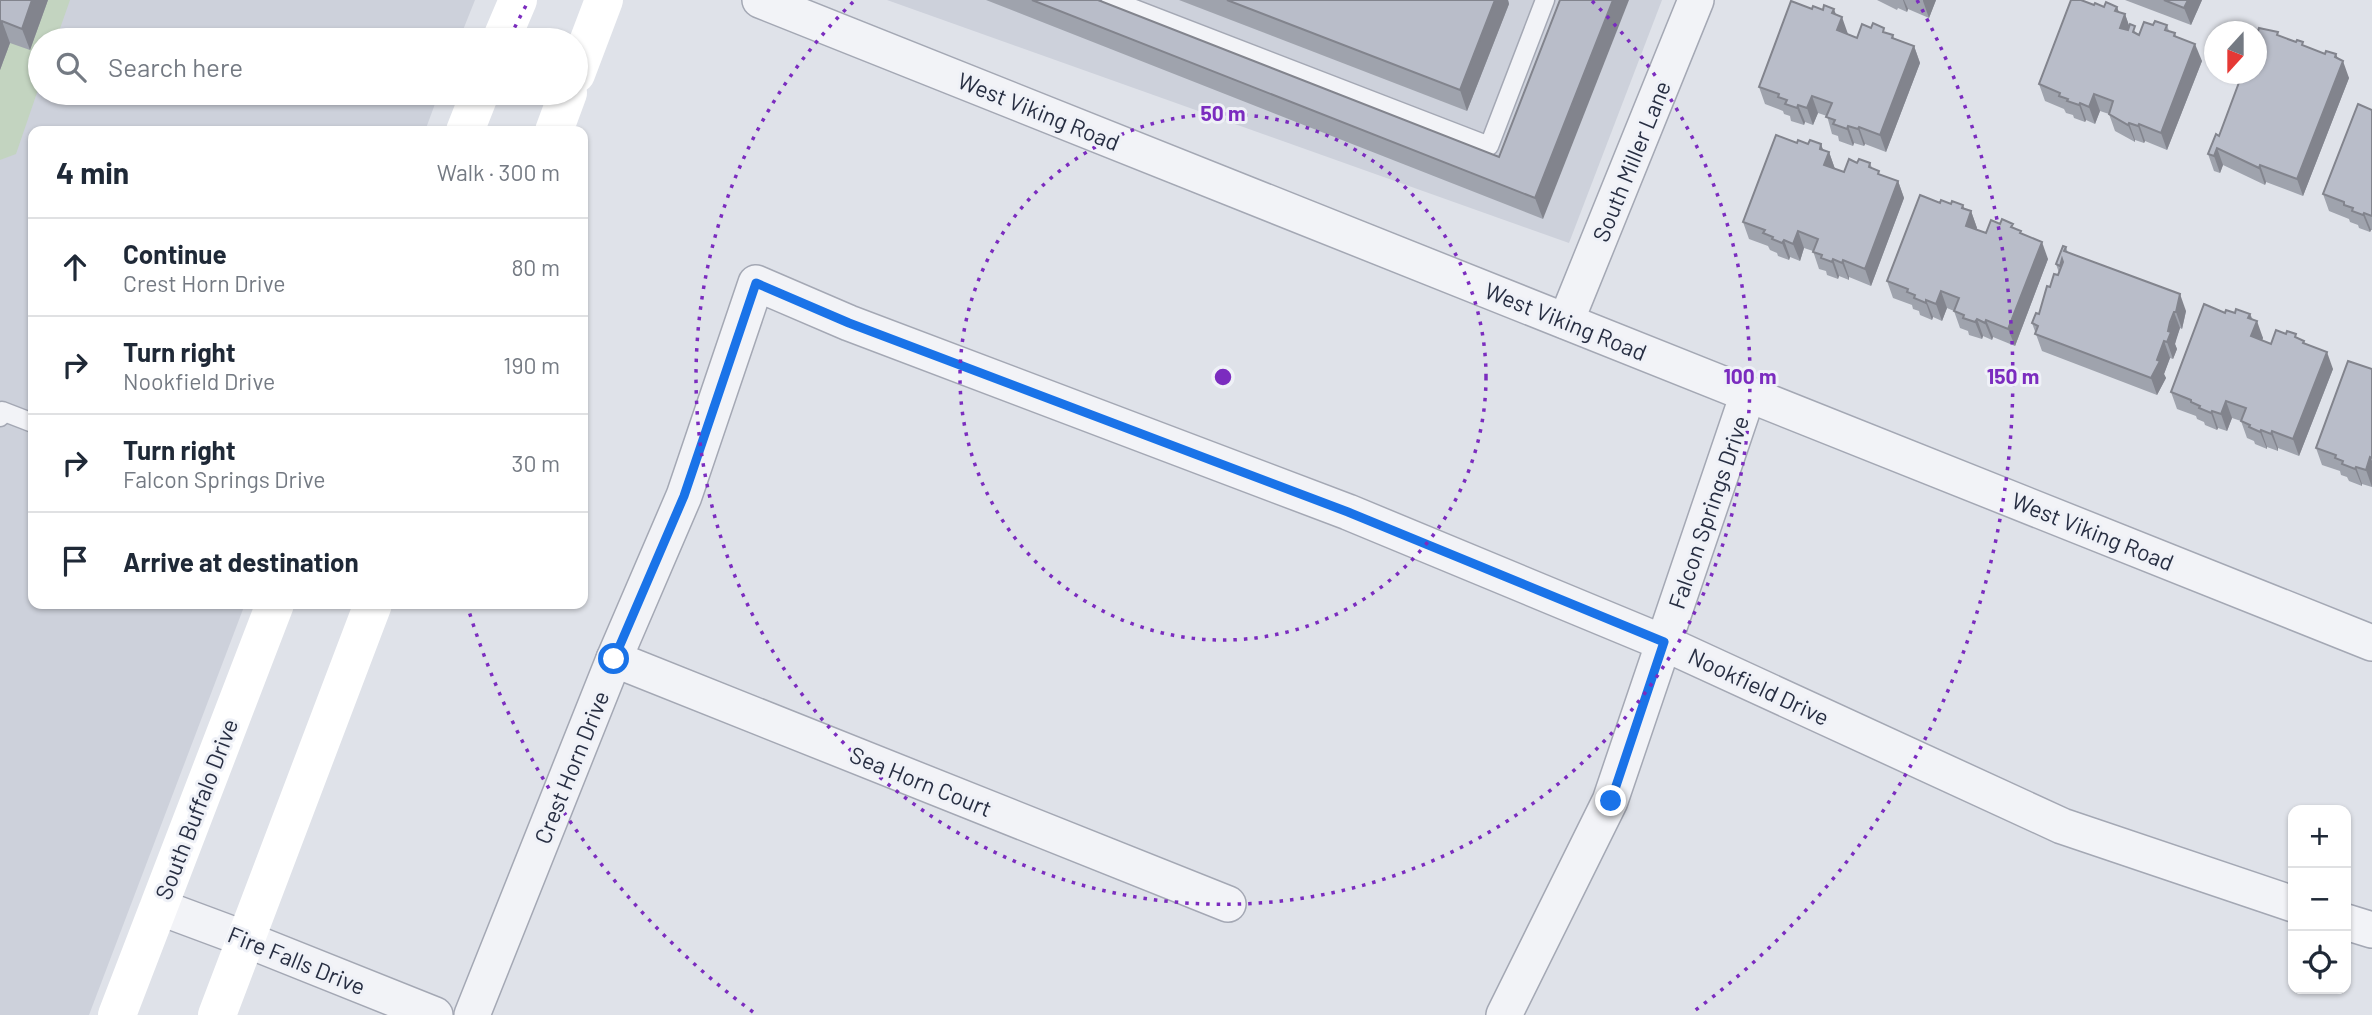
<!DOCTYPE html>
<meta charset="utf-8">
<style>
:root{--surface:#fff;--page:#f2f2f3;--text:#1f2937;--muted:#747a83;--line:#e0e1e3}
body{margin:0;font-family:Barlow,sans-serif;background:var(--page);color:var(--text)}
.controls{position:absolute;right:21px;bottom:21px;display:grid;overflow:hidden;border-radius:14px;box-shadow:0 2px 5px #0004}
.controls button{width:63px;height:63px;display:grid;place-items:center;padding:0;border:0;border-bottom:2px solid var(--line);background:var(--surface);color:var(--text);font:35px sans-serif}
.compass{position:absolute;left:2204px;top:21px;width:63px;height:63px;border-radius:50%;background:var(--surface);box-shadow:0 2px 5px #0004;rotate:201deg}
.stop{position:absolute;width:21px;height:21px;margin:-16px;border:5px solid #1a73e8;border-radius:50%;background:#fff}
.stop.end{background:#1a73e8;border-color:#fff;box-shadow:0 2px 7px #0008}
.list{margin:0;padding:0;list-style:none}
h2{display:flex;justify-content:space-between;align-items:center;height:91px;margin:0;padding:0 28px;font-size:30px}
h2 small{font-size:23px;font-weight:400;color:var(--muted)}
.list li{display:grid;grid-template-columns:46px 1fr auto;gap:21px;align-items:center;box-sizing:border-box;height:98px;padding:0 28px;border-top:2px solid var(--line)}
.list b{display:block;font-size:26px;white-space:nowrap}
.list p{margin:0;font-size:23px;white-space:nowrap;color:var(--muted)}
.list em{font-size:23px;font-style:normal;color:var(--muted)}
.icon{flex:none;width:38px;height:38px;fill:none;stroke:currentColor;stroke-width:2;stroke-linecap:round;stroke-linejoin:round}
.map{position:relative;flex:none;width:2372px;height:1015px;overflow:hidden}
.search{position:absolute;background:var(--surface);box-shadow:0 2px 5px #0004;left:28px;top:28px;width:560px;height:77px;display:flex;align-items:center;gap:18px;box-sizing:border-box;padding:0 24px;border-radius:38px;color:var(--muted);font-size:26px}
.panel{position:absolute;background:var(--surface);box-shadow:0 2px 5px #0004;left:28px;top:126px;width:560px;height:483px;border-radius:14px}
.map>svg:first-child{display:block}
</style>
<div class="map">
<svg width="2372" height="1015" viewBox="0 0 2372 1015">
<rect width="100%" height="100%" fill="#dfe2e9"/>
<g fill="#cdd1db">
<path d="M0 0H475L459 40H40V93H439L425 131H33V604H245L89 1015H0Z"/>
<path d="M887 0H1662L1569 243Z"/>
</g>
<path fill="#c3d4c0" d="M0 0H70L56 40H40V84L16 154 0 160Z"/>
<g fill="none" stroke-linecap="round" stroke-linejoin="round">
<g stroke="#a4a8b4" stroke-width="21">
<g id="service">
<path d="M1111 0 1489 146 1545 0"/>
<path d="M0 417 2 411 33 423"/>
</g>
</g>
<g stroke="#a4a8b4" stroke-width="38">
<g id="minor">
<path d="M760 0 2372 643"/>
<path d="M1566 321 1696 0"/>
<path d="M614 659 1228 904"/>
<path d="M159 907 245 939 435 1015"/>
<path d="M2346 922 2372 930"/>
<path d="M472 1015 614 659 684 496 756 283 849 323 1348 512 1664 643 2062 826 2293 904"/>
<path d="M1504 1015 1610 801 1748 394"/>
</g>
</g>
<use href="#service" stroke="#f2f3f7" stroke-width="18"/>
<use href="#minor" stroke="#f2f3f7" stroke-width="35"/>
<g stroke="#fff" stroke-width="38">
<path d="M501 40 518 0"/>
<path d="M576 74 604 0"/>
<path d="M465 131 480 93"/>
<path d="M554 131 568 93"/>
<path d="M117 1015 275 604"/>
<path d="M217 1015 373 604"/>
</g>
</g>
<g fill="#9fa3ad">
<path d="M0 0H48L30 50 10 43 0 70Z"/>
<path d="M986 0H1098L1499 157 1560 0 1543 219Z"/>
<path d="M1179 0H1508L1509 4 1467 111Z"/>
<path d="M1877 0H1936L1929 18 1908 9 1907 12 1898 8 1897 10Z"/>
<path d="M2125 0H2202L2191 25Z"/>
<path d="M2094 5 2104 7H2117L2119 12 2125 14 2129 26 2139 35 2153 25H2167L2169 31 2175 33 2176 36 2202 61 2167 150 2145 141 2144 143 2135 140V142L2115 131 2109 114 2100 111 2095 124 2086 120 2085 122 2074 118 2073 115 2066 113 2064 109 2045 101 2039 84Z"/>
<path d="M1812 9 1836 15 1848 34 1857 38 1886 33 1893 35 1894 38 1914 46 1920 63 1886 152 1865 144 1864 146 1854 143 1853 146 1839 141 1838 136 1832 134 1827 116 1818 113 1813 125 1805 122 1804 125 1791 121 1790 116 1784 114 1783 111 1765 104 1759 87Z"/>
<path d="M2279 36 2338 59 2349 78 2303 196 2266 182 2265 185 2223 165 2220 173 2214 171 2208 154 2219 136 2240 80 2239 76Z"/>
<path d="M2372 110V230H2371L2370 232 2359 228 2358 225 2350 222 2349 219 2329 211 2323 194Z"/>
<path d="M1808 144H1821L1823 150 1829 152 1835 169 1844 172 1857 163H1870L1872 168 1880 175 1898 181 1904 198 1871 286 1849 277V280L1839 276 1838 279 1827 275 1826 271 1819 269 1813 251 1804 248 1800 261 1790 257 1789 260 1778 256 1777 253 1770 250 1768 246 1749 239 1743 222Z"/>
<path d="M1940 203 1951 204 1971 211 1977 228V230L1986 233 2015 229 2048 259 2015 346 1993 337 1992 340 1983 336 1982 339 1969 335 1968 331 1960 328 1954 311 1947 308 1942 321 1933 317 1932 320 1920 315 1919 311 1913 309 1912 305 1893 298 1887 281Z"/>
<path d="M2066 247 2068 253 2186 311 2182 329 2180 328 2176 339 2175 344 2177 349 2173 359 2170 358 2164 374 2166 378 2157 395 2042 351 2032 323 2039 314 2050 287 2058 275 2059 273 2056 264Z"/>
<path d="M2225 313 2250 314 2263 338 2262 340 2271 344 2298 339 2304 341 2305 344 2333 369 2299 456 2278 448V451L2267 447V449L2255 444 2254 441 2247 438 2241 421 2232 418 2227 431 2218 428 2217 430 2205 425 2204 422 2197 419 2196 416 2177 409 2171 392Z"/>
<path d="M2372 369V487L2362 484V486L2349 481 2347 477 2341 475 2340 471 2322 465 2316 448Z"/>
</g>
<g fill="#82848d">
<path d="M32 0H48L30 50 22 29Z"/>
<path d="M1495 0H1508L1509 4 1467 111 1460 90Z"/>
<path d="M1613 0H1629L1543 219 1535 198Z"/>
<path d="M1903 0H1904L1908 9 1907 12Z"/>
<path d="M1923 0H1936L1929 18 1923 1Z"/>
<path d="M2188 0H2202L2191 25 2184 8Z"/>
<path d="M2117 7 2122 22 2125 14 2131 31 2120 28 2115 11Z"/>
<path d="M1834 9 1839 23 1842 17 1848 34 1837 30 1832 13Z"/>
<path d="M2 21 10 43 0 70V27Z"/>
<path d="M2195 44 2202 61 2167 150 2161 133Z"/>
<path d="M1914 46 1920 63 1886 152 1880 135Z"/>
<path d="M2336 54 2341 66 2343 61 2349 78 2303 196 2297 179Z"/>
<path d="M2094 94 2100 111 2095 124 2089 107Z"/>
<path d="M1812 96 1818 113 1813 125 1807 108Z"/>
<path d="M2080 103 2086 120 2085 122 2079 105Z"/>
<path d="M1798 105 1805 122 1804 125 1797 108Z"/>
<path d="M2129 123 2135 140V142L2128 125Z"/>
<path d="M2139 124 2145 141 2144 143 2138 126Z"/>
<path d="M1848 126 1854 143 1853 146 1847 129Z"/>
<path d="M1859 127 1865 144 1864 146 1858 129Z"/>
<path d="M1821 144 1826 159 1829 152 1835 169 1830 182 1820 149Z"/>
<path d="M2217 148 2223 165 2220 173 2214 156Z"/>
<path d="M2260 165 2266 182 2265 185 2259 168Z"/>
<path d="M1898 181 1904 198 1871 286 1865 269Z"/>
<path d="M1963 205 1968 219 1971 211 1977 228 1972 243 1966 226 1962 208Z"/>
<path d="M2364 213 2371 230 2370 232 2363 215Z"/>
<path d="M1798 231 1804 248 1800 261 1793 244Z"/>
<path d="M1784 240 1790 257 1789 260 1782 243Z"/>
<path d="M2042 242 2048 259 2015 346 2008 329Z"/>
<path d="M1833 259 1839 276 1838 279 1832 262Z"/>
<path d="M1843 260 1849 277V280L1842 263Z"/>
<path d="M1941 291 1947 308 1942 321 1936 304Z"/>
<path d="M2180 294 2186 311 2182 329 2176 312Z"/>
<path d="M1926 300 1933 317 1932 320 1926 303Z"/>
<path d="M2174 312 2180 328 2175 344 2177 349 2173 359 2167 342 2168 331Z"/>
<path d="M2250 314 2254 327 2257 321 2263 338 2257 353 2251 336 2248 318Z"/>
<path d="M1977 319 1983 336 1982 339 1975 322Z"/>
<path d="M1986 320 1993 337 1992 340 1985 323Z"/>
<path d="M2164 341 2170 358 2164 374 2166 378 2157 395 2151 378Z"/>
<path d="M2327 352 2333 369 2299 456 2293 439Z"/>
<path d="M2226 401 2232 418 2227 431 2221 414Z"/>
<path d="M2212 411 2218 428 2217 430 2211 413Z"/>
<path d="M2261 430 2267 447V449L2260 432Z"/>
<path d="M2272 431 2278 448V451L2271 434Z"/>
<path d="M2370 457 2372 461V487L2366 470Z"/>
<path d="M2356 467 2362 484V486L2355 469Z"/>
</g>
<g fill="#b9bdc9" stroke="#82848d" stroke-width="2">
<path d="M0 0H32L22 29 2 21 0 27Z"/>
<path d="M1032 0H1098L1499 157 1560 0H1613L1535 198Z"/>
<path d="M1227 0H1495L1460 90Z"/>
<path d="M2071 0H2081L2094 5 2095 3 2104 7 2106 2 2117 7 2115 11 2125 14 2120 28 2128 30 2130 24 2135 26 2133 32 2139 35 2144 22 2153 25 2155 21 2167 25 2165 30 2175 33 2174 36 2195 44 2161 133 2139 124 2138 126 2129 123 2128 125 2109 114 2113 101 2094 94 2089 107 2080 103 2079 105 2067 101 2068 99 2059 96 2060 93 2039 84Z"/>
<path d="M2164 0H2188L2184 8Z"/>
<path d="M1791 1 1812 9 1813 6 1823 10 1824 5 1834 9 1832 13 1842 17 1837 30 1857 38 1862 24 1871 28 1873 23 1884 28 1883 32 1893 35 1892 38 1914 46 1880 135 1859 127 1858 129 1848 126 1847 129 1833 124 1835 120 1826 117 1832 103 1812 96 1807 108 1798 105 1797 108 1785 104 1787 100 1778 97 1779 94 1759 87Z"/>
<path d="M2259 28 2278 32 2277 35 2296 42 2297 40 2303 42 2302 45 2325 54 2326 51 2336 54 2335 57 2343 61 2297 179 2260 165 2259 168 2217 148 2214 156 2208 154 2216 134 2219 136 2241 77 2239 76 2241 74H2257V34Z"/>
<path d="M2358 104 2372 110V216L2364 213 2363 215 2352 211 2353 208 2344 205V202L2323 194Z"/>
<path d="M1776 135 1797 143 1798 140 1808 144 1810 140 1821 144 1820 149 1829 152 1824 165 1844 172 1849 159 1857 163 1859 159 1870 163 1869 167 1879 171 1878 174 1898 181 1865 269 1843 260 1842 263 1833 259 1832 262 1821 258 1822 255 1813 252 1818 239 1798 231 1793 244 1784 240 1782 243 1772 239 1773 237 1763 233 1765 230 1743 222Z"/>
<path d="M1920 195 1940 203 1941 200 1951 204 1952 201 1963 205 1962 208 1971 211 1966 226 1986 233 1991 220 2000 224 2002 219 2013 224 2011 227 2021 231 2020 233 2042 242 2008 329 1986 320 1985 323 1977 319 1975 322 1963 318 1964 315 1954 311 1959 298 1941 291 1936 304 1926 300V303L1914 298 1915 295 1907 292 1908 289 1887 281Z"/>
<path d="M2063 246 2066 247 2064 251 2180 294 2176 312H2174L2170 322 2168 331 2171 332 2167 342 2164 341 2157 360 2160 361 2151 378 2035 334 2038 326 2032 323 2036 313 2039 314 2047 286 2050 287 2054 274 2058 275 2063 262 2062 259 2060 266 2056 264Z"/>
<path d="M2204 304 2225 313 2226 310 2235 313 2236 309 2250 314 2248 318 2257 321 2251 336 2271 344 2276 330 2286 334 2287 331 2296 334 2295 337 2304 341 2303 343 2327 352 2293 439 2272 431 2271 434 2261 430 2260 432 2249 427 2250 425 2241 421 2246 408 2226 401 2221 414 2212 411 2211 413 2199 408 2200 406 2191 402V400L2171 392Z"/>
<path d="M2348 361 2372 369V458L2370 457 2366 470 2356 467 2355 469 2342 464 2343 461 2335 458 2336 455 2316 448Z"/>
</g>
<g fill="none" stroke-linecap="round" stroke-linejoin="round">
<path stroke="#1a73e8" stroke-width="9" d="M614 659 684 496 756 283 849 323 1348 512 1664 642 1611 801"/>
</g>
<g fill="none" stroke="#7b2cbf" stroke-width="3.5" stroke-dasharray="3.5 7">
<circle cx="1223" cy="377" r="263"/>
<path d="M1592 1A527 527 0 1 1 854 1"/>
<path d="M753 1012A790 790 0 0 1 468 608M510 37A790 790 0 0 1 529 0M1917 0A790 790 0 0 1 1693 1012"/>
</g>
<g text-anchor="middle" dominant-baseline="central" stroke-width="6" stroke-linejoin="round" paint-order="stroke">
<g font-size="23" fill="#272e42" stroke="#eff1f7">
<text transform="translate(1039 111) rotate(22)">West Viking Road</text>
<text transform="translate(1631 161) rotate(-68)">South Miller Lane</text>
<text transform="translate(1566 321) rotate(22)">West Viking Road</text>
<text transform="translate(1708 512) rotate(-71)">Falcon Springs Drive</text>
<text transform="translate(2093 531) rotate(22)">West Viking Road</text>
<text transform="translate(1759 686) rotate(25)">Nookfield Drive</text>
<text transform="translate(571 767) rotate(-68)">Crest Horn Drive</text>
<text transform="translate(921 781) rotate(22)">Sea Horn Court</text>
<text transform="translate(196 809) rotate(-69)">South Buffalo Drive</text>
<text transform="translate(297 960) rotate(22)">Fire Falls Drive</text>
</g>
</g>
<circle cx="1223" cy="377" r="10" fill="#7b2cbf" stroke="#eff1f7" stroke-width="3.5"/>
<g font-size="21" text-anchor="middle" font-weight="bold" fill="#7b2cbf" stroke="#eff1f7" stroke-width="6" stroke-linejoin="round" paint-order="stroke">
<text x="1223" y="121">50 m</text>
<text x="1750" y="384">100 m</text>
<text x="2013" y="384">150 m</text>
</g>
</svg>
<div class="controls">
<button>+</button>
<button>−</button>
<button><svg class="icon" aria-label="locate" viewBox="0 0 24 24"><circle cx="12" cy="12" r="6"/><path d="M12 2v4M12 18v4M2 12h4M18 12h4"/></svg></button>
</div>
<svg class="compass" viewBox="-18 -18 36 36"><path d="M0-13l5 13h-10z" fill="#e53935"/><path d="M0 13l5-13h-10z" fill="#747a83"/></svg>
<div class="stop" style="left:614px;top:659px"></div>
<div class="stop end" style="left:1611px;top:801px"></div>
<div class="search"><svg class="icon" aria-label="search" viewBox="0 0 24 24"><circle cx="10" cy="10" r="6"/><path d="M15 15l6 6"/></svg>Search here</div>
<section class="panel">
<h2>4 min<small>Walk · 300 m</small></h2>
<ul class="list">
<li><svg class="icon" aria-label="ahead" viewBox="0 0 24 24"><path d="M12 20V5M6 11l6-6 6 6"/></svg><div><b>Continue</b><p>Crest Horn Drive</p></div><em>80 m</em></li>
<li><svg class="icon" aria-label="right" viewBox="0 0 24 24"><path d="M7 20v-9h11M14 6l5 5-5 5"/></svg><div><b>Turn right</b><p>Nookfield Drive</p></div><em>190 m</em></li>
<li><svg class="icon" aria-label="right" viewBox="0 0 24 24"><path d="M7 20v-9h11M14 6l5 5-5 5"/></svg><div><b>Turn right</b><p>Falcon Springs Drive</p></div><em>30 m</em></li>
<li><svg class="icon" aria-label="arrive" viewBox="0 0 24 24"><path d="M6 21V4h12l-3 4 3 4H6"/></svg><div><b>Arrive at destination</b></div></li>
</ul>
</section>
</div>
